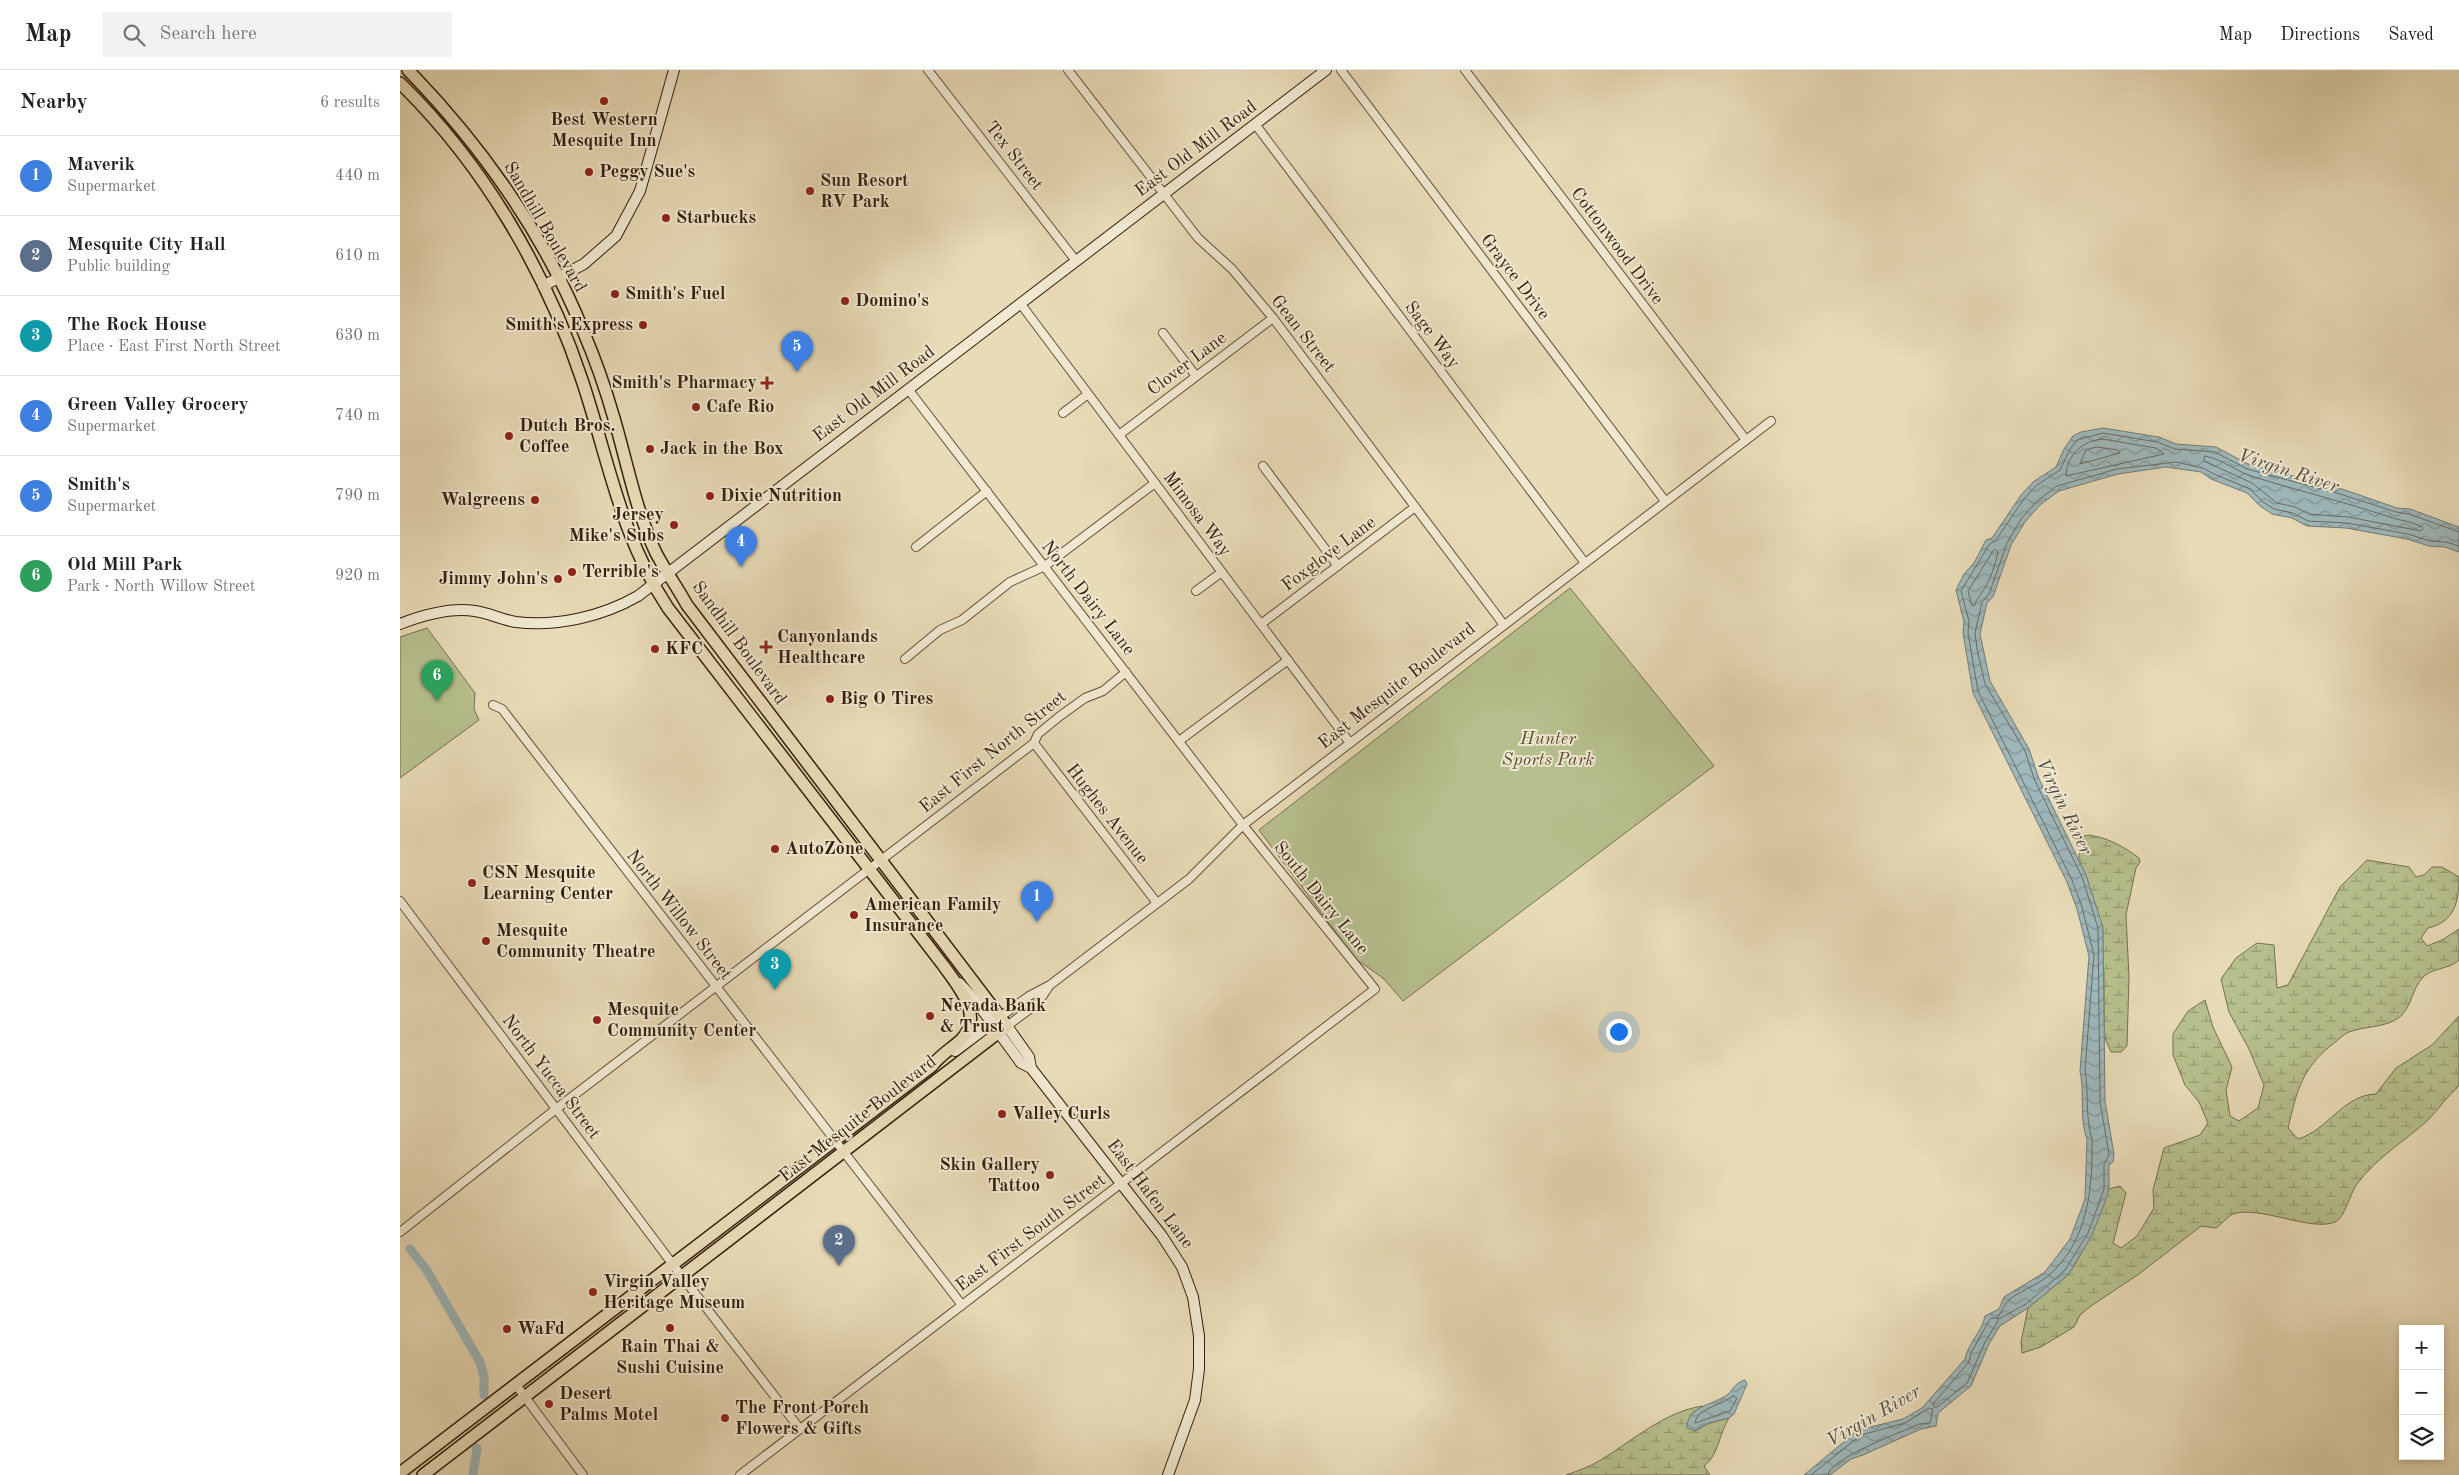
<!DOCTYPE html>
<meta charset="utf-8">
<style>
:root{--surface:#fff;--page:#f2f2f2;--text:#222;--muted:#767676;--line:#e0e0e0;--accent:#8f2418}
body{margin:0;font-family:"Old Standard TT",serif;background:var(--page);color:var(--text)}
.controls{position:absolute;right:15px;bottom:15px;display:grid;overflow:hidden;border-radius:0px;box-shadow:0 2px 8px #0003}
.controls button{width:45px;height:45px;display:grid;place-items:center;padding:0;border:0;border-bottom:1px solid var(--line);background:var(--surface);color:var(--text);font:25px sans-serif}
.you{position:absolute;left:1218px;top:961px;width:18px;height:18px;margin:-12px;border:4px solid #fff;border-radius:50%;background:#1a73e8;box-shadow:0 0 0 8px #1a73e833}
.badge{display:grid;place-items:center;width:32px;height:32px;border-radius:50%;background:var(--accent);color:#fff;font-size:16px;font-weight:700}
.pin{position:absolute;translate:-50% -41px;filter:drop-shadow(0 1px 2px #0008)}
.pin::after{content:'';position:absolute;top:26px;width:18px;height:15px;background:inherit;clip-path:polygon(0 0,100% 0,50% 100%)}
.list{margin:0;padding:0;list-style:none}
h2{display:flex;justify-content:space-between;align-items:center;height:65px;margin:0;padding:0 20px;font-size:21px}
h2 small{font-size:16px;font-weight:400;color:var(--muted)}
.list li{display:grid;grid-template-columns:32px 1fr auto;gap:15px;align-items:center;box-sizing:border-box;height:80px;padding:0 20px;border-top:1px solid var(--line)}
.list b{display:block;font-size:19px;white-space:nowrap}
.list p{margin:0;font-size:16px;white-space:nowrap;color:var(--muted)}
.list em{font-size:16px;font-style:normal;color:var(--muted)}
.icon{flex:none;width:28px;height:28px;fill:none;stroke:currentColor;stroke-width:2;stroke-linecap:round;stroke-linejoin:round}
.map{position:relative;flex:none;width:2059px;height:1405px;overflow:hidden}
header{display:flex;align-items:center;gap:30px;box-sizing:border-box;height:70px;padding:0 25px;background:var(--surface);border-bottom:1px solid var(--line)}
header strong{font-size:24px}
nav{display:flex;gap:28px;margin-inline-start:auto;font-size:18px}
.search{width:350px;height:45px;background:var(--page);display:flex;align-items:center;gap:12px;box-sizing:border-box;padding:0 18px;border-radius:0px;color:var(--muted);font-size:19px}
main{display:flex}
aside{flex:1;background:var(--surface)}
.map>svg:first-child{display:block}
</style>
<header>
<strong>Map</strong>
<div class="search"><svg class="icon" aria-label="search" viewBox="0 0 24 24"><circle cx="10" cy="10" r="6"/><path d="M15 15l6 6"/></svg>Search here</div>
<nav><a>Map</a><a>Directions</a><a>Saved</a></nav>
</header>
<main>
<aside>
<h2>Nearby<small>6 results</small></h2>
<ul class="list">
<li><span class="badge" style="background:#3f7fe0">1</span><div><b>Maverik</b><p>Supermarket</p></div><em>440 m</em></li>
<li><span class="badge" style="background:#5c6f8a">2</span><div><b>Mesquite City Hall</b><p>Public building</p></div><em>610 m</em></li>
<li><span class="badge" style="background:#0f9aa8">3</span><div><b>The Rock House</b><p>Place · East First North Street</p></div><em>630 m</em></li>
<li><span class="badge" style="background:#3f7fe0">4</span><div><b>Green Valley Grocery</b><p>Supermarket</p></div><em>740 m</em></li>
<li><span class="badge" style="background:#3f7fe0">5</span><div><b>Smith's</b><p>Supermarket</p></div><em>790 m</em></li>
<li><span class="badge" style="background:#2e9e5b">6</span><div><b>Old Mill Park</b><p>Park · North Willow Street</p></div><em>920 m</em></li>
</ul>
</aside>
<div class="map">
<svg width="2059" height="1405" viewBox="0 0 2059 1405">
<defs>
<pattern id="wetland-marsh" width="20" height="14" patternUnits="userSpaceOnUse" patternTransform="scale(1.25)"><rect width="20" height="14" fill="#b6c08e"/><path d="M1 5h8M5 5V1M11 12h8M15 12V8" fill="none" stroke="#959b72"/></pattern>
<pattern id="water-waves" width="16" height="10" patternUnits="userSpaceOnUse" patternTransform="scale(1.25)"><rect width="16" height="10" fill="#9eb8bb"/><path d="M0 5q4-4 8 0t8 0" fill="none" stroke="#819596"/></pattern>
</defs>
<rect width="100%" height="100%" fill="#e8dbb7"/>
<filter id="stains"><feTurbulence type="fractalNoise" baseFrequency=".004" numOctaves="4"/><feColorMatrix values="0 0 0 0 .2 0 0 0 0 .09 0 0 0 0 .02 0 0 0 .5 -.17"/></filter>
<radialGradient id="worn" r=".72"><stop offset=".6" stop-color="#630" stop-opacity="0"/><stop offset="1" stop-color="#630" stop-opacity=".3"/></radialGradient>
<g fill="url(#wetland-marsh)" stroke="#74704e">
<path d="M1689 765C1708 768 1723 776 1739 788L1740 792 1736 798 1726 845 1729 907 1727 976 1721 982H1711L1704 966V902L1691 823 1686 805 1679 792V784L1684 766Z"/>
<path d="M1967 790 2009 797 2016 807 2024 805 2032 797H2042L2059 807C2059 831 2055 852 2028 858L2021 868 2027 876 2042 870 2059 859V890C2048 900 2034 897 2023 907 2012 918 2011 941 1997 949 1982 958 1965 956 1949 962 1944 964 1939 969 1934 973 1902 998 1897 1020 1888 1058L1898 1069C1928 1060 1943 1025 1976 1024L1996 998 2032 975 2059 946V1016C2047 1026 2039 1039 2028 1050 2005 1071 1976 1088 1957 1114 1950 1123 1945 1148 1935 1152 1911 1162 1859 1135 1833 1144 1828 1146 1821 1155 1816 1158L1801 1156 1739 1204 1691 1236 1680 1245 1674 1257 1641 1277 1622 1283 1621 1272 1628 1238 1669 1204 1681 1184 1709 1119 1720 1116 1726 1123 1713 1173 1721 1178 1737 1166 1754 1138 1753 1120 1764 1078 1800 1065 1808 1053 1799 1032 1785 1015 1773 985V964L1788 941 1805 930 1813 957 1832 997 1826 1020 1830 1046 1839 1051 1858 1038 1864 1015 1849 979 1829 942 1821 909 1836 888 1857 873 1874 875 1877 918 1888 915 1940 817Z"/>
<path d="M1303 1336 1293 1343 1295 1361 1309 1353 1329 1348C1319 1363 1319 1385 1304 1396L1310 1405H1166C1177 1401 1189 1397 1199 1391 1231 1372 1265 1341 1303 1336Z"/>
</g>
<g fill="#b6c08e" stroke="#74704e">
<path d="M1170 518 1314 696 1003 931 983 908 956 889 859 760Z"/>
<path d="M27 558 75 623 74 639 79 650 0 708V567Z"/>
</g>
<g fill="url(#water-waves)" stroke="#737b75">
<path d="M1703 358 1759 367 1776 374 1816 377 1848 394 1942 419 1997 438 2010 439 2059 457V482L2045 477 2029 476 2007 469 1946 458 1907 456 1892 448 1872 444 1860 436 1847 423 1811 409 1801 402 1766 397 1718 404 1659 421 1640 435 1625 452 1611 475 1593 527 1587 533 1580 564 1590 611 1629 679 1639 709 1686 805 1703 857 1705 1031 1714 1084 1713 1092 1709 1095V1119L1704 1135 1692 1165 1669 1204 1628 1238 1600 1256 1589 1274 1571 1316 1538 1343 1536 1356 1521 1359 1463 1385 1451 1389 1430 1405H1404L1458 1360 1503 1349 1522 1338 1565 1289C1568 1273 1582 1262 1585 1246L1599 1239 1604 1227 1645 1202 1670 1169 1685 1129 1687 1069C1679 1049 1685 1022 1680 1001L1689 886 1677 839 1667 812 1573 623 1563 563 1564 552 1556 520 1564 504 1574 493 1586 470 1592 468 1621 425 1633 412 1656 397 1664 379 1673 366 1681 362Z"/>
<path d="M1345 1310 1347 1314 1334 1344 1329 1348 1309 1353 1295 1361 1287 1358C1287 1336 1313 1335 1327 1325 1333 1320 1336 1312 1345 1310Z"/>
</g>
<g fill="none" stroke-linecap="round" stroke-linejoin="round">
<g stroke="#686c64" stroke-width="1">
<path d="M1702 369 1756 378 1764 384 1666 406C1667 385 1682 371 1702 369Z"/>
<path d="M1697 377 1718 380 1720 383 1680 394 1686 380Z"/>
<path d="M1805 386C1822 389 1837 402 1854 407 1899 421 1945 432 1990 447 2001 451 2011 451 2022 457L2023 459 2021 461 1948 447 1909 444 1895 437 1877 433 1852 413 1804 391Z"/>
<path d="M2059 462 2009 444 1996 442 1940 424 1847 399 1815 382 1775 379 1757 372 1703 363 1677 370 1669 381 1660 400 1637 415 1624 429 1596 470 1589 475 1561 521 1569 551 1568 563 1578 621 1672 810 1682 837 1694 885 1685 1000C1689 1023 1685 1047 1692 1069 1693 1118 1688 1172 1648 1206 1637 1215 1618 1222 1609 1230 1604 1234 1603 1241 1598 1246L1599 1249 1626 1234 1665 1200 1688 1163 1699 1133 1704 1119V1094L1709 1085 1700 1031 1698 858 1682 807 1635 711 1625 681 1585 614 1577 579 1575 563 1582 532 1589 524 1607 473 1621 449 1637 431 1657 416 1717 399 1776 392 1803 398 1814 404 1850 419 1863 432 1874 439 1893 443 1908 451 1947 453 2008 464 2030 471 2046 472 2059 476"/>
<path d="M1596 480 1598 482C1595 495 1590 511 1583 521 1579 527 1576 529 1575 535L1572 536 1568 521 1593 481Z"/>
<path d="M1597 1248 1598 1251 1585 1272 1567 1313 1537 1337H1534L1533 1334 1569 1292 1571 1283 1590 1249Z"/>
<path d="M1333 1326 1337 1328 1330 1341 1295 1353C1297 1338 1323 1335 1333 1326Z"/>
<path d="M1411 1405 1461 1365 1505 1353 1529 1338 1533 1339 1530 1353 1519 1354C1502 1362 1430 1388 1428 1405"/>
</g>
<g stroke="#9eb8bb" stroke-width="9">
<path d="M10 1179 26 1199 80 1292 84 1306V1325"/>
<path d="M73 1405 77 1378"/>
</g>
<g stroke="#604e38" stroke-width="10">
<g id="street">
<path d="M528 0 676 191"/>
<path d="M668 0 798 168 832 199 873 248 1104 555"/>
<path d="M941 0 1265 431"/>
<path d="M1065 0 1346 370"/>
<path d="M855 54 1185 493"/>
<path d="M620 233 950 673"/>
<path d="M763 263 796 306"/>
<path d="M663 343 688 324"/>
<path d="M719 365 873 248"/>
<path d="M863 396 938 496"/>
<path d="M516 477 587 421"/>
<path d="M796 521 822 502"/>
<path d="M861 554 1015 437"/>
<path d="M505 589 540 560 562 550 610 512 645 496 755 413"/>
<path d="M93 635 102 639 562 1235"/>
<path d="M779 671 888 590"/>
<path d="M634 673 757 833"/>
<path d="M0 831 277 1200 400 1359"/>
<path d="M600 947 629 926 650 915 789 809 843 755 1371 351"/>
<path d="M607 956 638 933 649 916"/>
<path d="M0 1162 156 1039 634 673 638 664 660 646 685 628 703 621 726 602"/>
<path d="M116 1315 183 1405"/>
<path d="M340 1405 975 919 843 755 508 319"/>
</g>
</g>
<g stroke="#331f0d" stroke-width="12">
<g id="secondary">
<path d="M143 216 184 194 216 166 240 121 274 0"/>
<path d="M0 554C23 545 50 537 75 541 89 543 102 550 116 552 158 557 203 546 238 526L926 0"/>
<path d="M559 913 575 930 621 993 631 998 762 1166 782 1197 793 1227 799 1266V1299L795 1330 768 1405"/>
<path d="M607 956 629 987 631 998"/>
<path d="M555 981 598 949"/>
</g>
</g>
<g stroke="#331f0d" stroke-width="14">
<g id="primary">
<path d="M8 0C81 75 145 165 184 263 195 289 205 317 213 345 227 391 235 439 256 483 265 500 277 517 287 535L607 956 23 1405"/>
<path d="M0 13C83 94 146 201 182 310 209 391 220 465 268 538L543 895C558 916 585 946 561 970 551 979 540 985 532 996L0 1403"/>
</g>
</g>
<use href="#street" stroke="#f0e8d0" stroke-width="8"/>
<use href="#secondary" stroke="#f0e8d0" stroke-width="10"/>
<use href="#primary" stroke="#e8dbb7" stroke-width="11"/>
</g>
<g fill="#8f2418" stroke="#f0e8d0" stroke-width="2">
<circle cx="204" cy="31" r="5"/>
<circle cx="189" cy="102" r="5"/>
<circle cx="410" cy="121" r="5"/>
<circle cx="266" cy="148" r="5"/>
<circle cx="215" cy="224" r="5"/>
<circle cx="445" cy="231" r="5"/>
<circle cx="243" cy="255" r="5"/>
<path d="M364.5 305.5h5v5h5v5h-5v5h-5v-5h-5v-5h5z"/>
<circle cx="296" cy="337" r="5"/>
<circle cx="109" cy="366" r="5"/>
<circle cx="250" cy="379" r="5"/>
<circle cx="310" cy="426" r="5"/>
<circle cx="135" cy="430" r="5"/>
<circle cx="274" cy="455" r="5"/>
<circle cx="172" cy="502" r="5"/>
<circle cx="158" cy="509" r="5"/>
<path d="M363.5 569.5h5v5h5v5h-5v5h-5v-5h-5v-5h5z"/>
<circle cx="255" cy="579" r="5"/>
<circle cx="430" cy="629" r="5"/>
<circle cx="375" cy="779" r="5"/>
<circle cx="72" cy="813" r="5"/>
<circle cx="454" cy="845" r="5"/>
<circle cx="86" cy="871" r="5"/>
<circle cx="530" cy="946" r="5"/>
<circle cx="197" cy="950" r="5"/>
<circle cx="602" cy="1044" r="5"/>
<circle cx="650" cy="1105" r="5"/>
<circle cx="193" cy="1222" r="5"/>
<circle cx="270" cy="1258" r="5"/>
<circle cx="107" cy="1259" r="5"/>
<circle cx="149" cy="1334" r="5"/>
<circle cx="325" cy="1348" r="5"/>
</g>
<g text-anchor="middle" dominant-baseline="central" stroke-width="4" stroke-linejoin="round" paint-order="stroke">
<g font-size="18" font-weight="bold" fill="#331f0d" stroke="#f0e8d0" text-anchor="start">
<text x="204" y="50" text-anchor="middle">Best Western<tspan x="204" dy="21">Mesquite Inn</tspan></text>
<text x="199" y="102">Peggy Sue's</text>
<text x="420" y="111">Sun Resort<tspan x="420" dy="21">RV Park</tspan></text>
<text x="276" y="148">Starbucks</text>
<text x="225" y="224">Smith's Fuel</text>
<text x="455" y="231">Domino's</text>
<text x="233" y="255" text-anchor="end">Smith's Express</text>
<text x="357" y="313" text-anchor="end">Smith's Pharmacy</text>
<text x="306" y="337">Cafe Rio</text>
<text x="119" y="356">Dutch Bros.<tspan x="119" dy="21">Coffee</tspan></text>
<text x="260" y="379">Jack in the Box</text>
<text x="320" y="426">Dixie Nutrition</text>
<text x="125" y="430" text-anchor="end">Walgreens</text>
<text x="264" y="445" text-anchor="end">Jersey<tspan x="264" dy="21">Mike's Subs</tspan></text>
<text x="182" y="502">Terrible's</text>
<text x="148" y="509" text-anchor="end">Jimmy John's</text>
<text x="377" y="567">Canyonlands<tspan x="377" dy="21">Healthcare</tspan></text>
<text x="265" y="579">KFC</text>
<text x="440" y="629">Big O Tires</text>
<text x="385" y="779">AutoZone</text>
<text x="82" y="803">CSN Mesquite<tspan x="82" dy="21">Learning Center</tspan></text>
<text x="464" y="835">American Family<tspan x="464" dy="21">Insurance</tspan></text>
<text x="96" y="861">Mesquite<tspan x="96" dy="21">Community Theatre</tspan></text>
<text x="540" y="936">Nevada Bank<tspan x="540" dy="21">&amp; Trust</tspan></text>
<text x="207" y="940">Mesquite<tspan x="207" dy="21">Community Center</tspan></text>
<text x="612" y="1044">Valley Curls</text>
<text x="640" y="1095" text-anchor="end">Skin Gallery<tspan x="640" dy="21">Tattoo</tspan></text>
<text x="203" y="1212">Virgin Valley<tspan x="203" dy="21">Heritage Museum</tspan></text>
<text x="117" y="1259">WaFd</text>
<text x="270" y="1277" text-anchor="middle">Rain Thai &amp;<tspan x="270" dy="21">Sushi Cuisine</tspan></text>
<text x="159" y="1324">Desert<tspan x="159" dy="21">Palms Motel</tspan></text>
<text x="335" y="1338">The Front Porch<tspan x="335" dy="21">Flowers &amp; Gifts</tspan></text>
</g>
<g font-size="18" fill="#331f0d" stroke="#f0e8d0">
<text transform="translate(796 79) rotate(-37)">East Old Mill Road</text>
<text transform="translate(614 86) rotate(52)">Tex Street</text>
<text transform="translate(145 157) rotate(60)">Sandhill Boulevard</text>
<text transform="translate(1217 176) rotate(53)">Cottonwood Drive</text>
<text transform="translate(1115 207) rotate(53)">Grayce Drive</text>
<text transform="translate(903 264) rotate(52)">Gean Street</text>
<text transform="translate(1032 265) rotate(53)">Sage Way</text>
<text transform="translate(787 294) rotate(-37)">Clover Lane</text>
<text transform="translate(474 324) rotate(-37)">East Old Mill Road</text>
<text transform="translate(797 444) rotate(53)">Mimosa Way</text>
<text transform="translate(929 484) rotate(-37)">Foxglove Lane</text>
<text transform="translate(688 528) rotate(52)">North Dairy Lane</text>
<text transform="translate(339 573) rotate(54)">Sandhill Boulevard</text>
<text transform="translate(997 616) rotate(-38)">East Mesquite Boulevard</text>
<text transform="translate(593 682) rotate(-39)">East First North Street</text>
<text transform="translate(707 744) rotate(52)">Hughes Avenue</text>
<text transform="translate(921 828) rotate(51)">South Dairy Lane</text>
<text transform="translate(279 845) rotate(52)">North Willow Street</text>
<text transform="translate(151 1007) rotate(53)">North Yucca Street</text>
<text transform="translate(458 1049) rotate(-38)">East Mesquite Boulevard</text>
<text transform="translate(750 1124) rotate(53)">East Hafen Lane</text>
<text transform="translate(631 1163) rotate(-37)">East First South Street</text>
</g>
<g font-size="18" font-style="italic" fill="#5a4f34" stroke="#f0e8d0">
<text x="1148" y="669">Hunter<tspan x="1148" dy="21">Sports Park</tspan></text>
</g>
<g font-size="19" font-style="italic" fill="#534d41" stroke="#f0e8d0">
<text transform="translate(1888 402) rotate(18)">Virgin River</text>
<text transform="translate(1663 737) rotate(64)">Virgin River</text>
<text transform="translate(1474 1347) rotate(-30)">Virgin River</text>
</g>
</g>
<rect width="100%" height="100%" filter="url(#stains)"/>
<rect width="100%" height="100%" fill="url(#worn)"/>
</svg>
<div class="controls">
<button>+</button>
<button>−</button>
<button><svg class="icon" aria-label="layers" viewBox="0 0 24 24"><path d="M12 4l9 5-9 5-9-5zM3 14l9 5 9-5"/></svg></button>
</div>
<div class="you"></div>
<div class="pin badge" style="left:637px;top:852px;background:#3f7fe0">1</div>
<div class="pin badge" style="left:439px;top:1196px;background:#5c6f8a">2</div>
<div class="pin badge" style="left:375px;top:920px;background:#0f9aa8">3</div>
<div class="pin badge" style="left:341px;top:497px;background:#3f7fe0">4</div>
<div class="pin badge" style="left:397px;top:302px;background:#3f7fe0">5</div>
<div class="pin badge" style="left:37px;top:631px;background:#2e9e5b">6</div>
</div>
</main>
